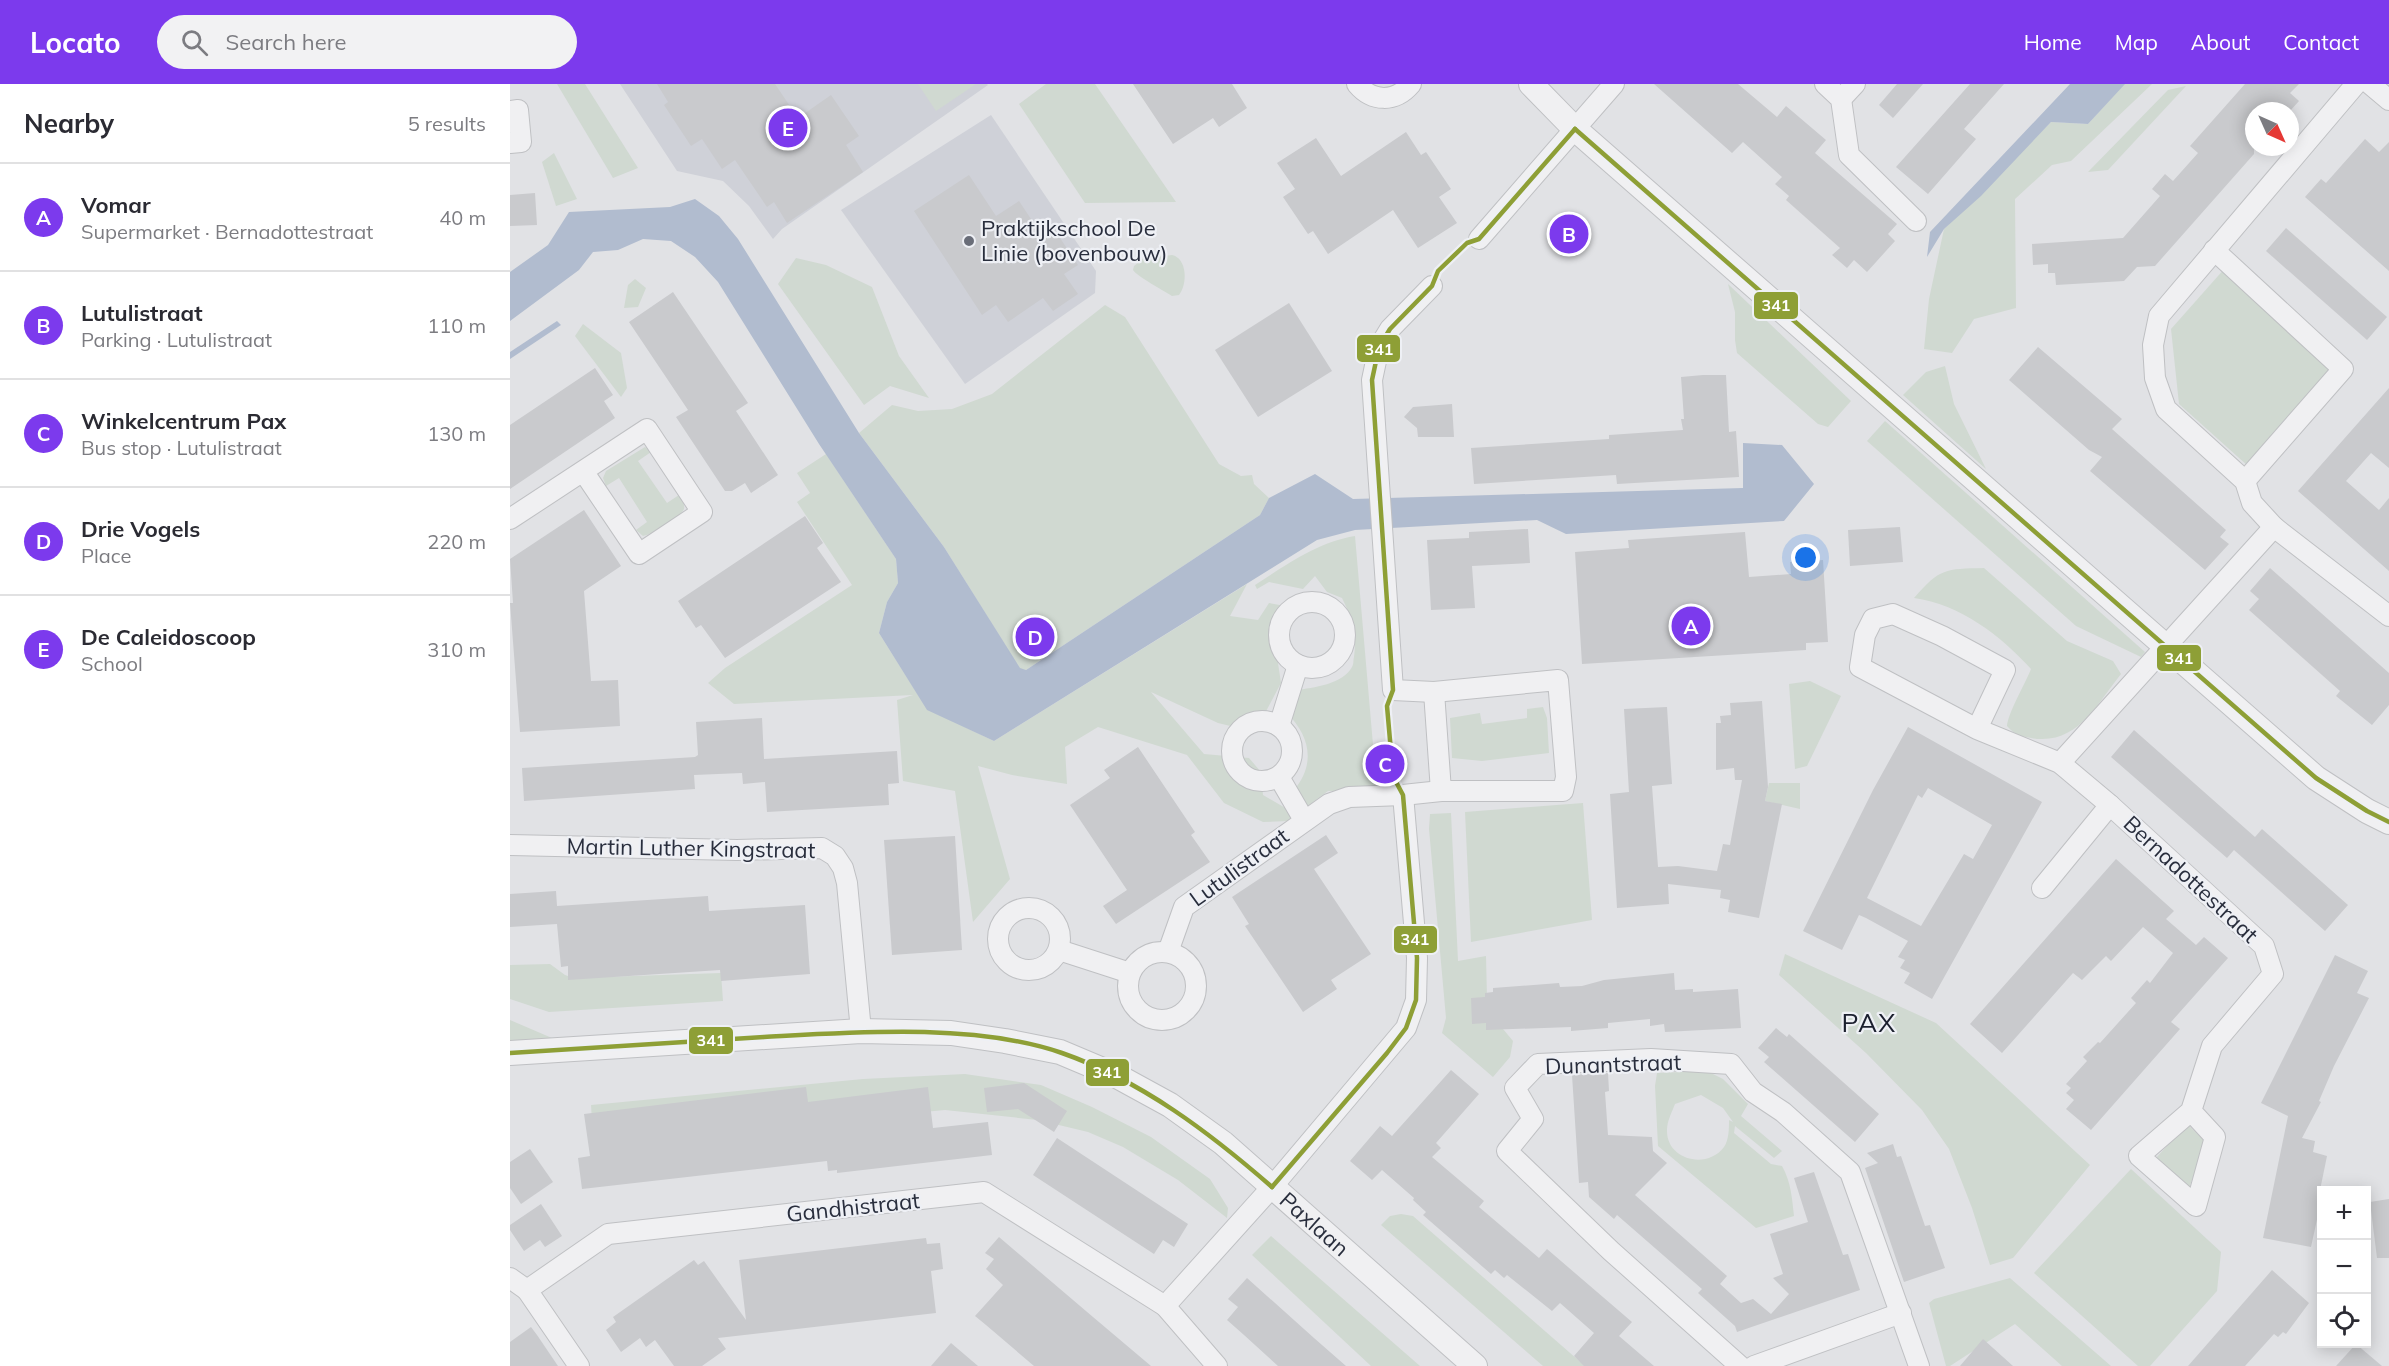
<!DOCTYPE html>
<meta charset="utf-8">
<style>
:root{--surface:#fff;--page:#f2f2f3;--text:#2b2b33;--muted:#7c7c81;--line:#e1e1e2;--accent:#7c3aed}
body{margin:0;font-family:Mulish,sans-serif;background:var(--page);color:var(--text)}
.controls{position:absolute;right:18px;bottom:18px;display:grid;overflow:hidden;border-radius:0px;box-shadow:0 3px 15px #0003}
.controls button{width:54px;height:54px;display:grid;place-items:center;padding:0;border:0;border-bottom:2px solid var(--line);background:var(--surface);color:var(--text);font:30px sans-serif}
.compass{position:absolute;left:1735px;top:18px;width:54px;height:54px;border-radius:50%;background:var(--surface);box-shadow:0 3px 15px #0003;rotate:135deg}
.you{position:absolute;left:1296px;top:474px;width:21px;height:21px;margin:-15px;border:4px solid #fff;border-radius:50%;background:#1a73e8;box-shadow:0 0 0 9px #1a73e833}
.badge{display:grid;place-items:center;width:39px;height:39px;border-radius:50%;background:var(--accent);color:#fff;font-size:20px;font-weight:700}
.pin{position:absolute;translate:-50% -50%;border:3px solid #fff;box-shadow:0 2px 6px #0006}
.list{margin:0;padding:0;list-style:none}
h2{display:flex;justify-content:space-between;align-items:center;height:78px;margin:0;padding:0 24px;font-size:26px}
h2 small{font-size:20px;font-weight:400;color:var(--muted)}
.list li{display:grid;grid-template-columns:39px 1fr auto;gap:18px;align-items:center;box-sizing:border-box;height:108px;padding:0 24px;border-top:2px solid var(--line)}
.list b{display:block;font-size:22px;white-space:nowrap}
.list p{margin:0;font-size:20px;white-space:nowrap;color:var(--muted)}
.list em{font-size:20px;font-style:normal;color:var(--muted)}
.icon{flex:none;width:33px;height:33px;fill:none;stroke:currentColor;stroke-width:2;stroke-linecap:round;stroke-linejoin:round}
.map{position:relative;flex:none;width:1879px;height:1282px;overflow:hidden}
header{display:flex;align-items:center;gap:36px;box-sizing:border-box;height:84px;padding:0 30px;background:var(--accent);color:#fff}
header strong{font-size:28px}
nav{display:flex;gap:33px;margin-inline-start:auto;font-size:21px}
.search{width:420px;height:54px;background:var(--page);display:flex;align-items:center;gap:15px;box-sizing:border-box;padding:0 21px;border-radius:33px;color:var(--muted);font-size:22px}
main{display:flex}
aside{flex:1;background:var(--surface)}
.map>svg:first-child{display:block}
</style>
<header>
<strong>Locato</strong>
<div class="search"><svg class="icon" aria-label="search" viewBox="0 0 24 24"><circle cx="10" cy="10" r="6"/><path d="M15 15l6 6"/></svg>Search here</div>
<nav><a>Home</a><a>Map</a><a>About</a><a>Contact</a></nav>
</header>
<main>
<aside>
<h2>Nearby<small>5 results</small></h2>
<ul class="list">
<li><span class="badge">A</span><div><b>Vomar</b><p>Supermarket · Bernadottestraat</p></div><em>40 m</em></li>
<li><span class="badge">B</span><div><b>Lutulistraat</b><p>Parking · Lutulistraat</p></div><em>110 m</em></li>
<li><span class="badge">C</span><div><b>Winkelcentrum Pax</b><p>Bus stop · Lutulistraat</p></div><em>130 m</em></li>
<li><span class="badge">D</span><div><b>Drie Vogels</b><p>Place</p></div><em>220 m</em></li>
<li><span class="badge">E</span><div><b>De Caleidoscoop</b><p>School</p></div><em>310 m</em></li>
</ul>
</aside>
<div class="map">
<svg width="1879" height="1282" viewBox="0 0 1879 1282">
<rect width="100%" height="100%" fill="#e1e2e5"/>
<g fill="#cfd1d8">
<path d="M110 0H477L478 1 272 145 263 155 239 122 213 97 167 87Z"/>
<path d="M481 31 586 187 585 209 455 300 331 126Z"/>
</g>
<g fill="#d0d9d1" fill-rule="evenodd">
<path d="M47 0H75L128 84 103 94Z"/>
<path d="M408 0H466L426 27Z"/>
<path d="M536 0H585L666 118 575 119 509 20Z"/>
<path d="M1614 0H1642L1561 77 1542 81 1505 115 1506 224 1464 235 1442 269 1414 265 1419 215 1434 145 1541 38 1578 40Z"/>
<path d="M1676 2 1598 86 1578 88 1658 6Z"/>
<path d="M44 69 67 115 46 122 32 78Z"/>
<path d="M662 171C677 174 678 200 669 211L662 212C653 206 628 193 623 186L624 182 633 175Z"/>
<path d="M286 174 316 181 362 203 389 272 419 314 380 302 354 321 268 200Z"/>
<path d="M1716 183 1828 287 1738 382 1669 320 1661 245Z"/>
<path d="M125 195 136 204 128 223 114 224 118 201Z"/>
<path d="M1218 200 1341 317 1318 343 1308 340 1227 269 1225 256V228Z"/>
<path d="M595 221 615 233 709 380 731 392 742 391 744 400 759 414 750 431 516 586 510 585 434 463 349 349 382 321 408 327 442 325 482 310Z"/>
<path d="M73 240 111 269 117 304 111 313 65 252Z"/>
<path d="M1435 282 1444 320 1476 385 1393 311 1416 288Z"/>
<path d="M1375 337 1635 568 1631 573 1566 542 1357 357Z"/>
<path d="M135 363 141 368 128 377 157 419 169 411C172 415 175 420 174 425 171 433 141 451 133 452L126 446 137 438 109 394 96 402 93 394 96 387Z"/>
<path d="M316 370 386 475 388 499 377 518 369 549 417 625 484 657 737 500 720 532 748 536 759 519 775 522 762 539 771 599 745 648 708 639 641 608 694 670 739 674 751 688 753 711 784 729 778 737 753 738 714 719 677 671 588 643 555 663 557 700 502 691 468 682 500 795 463 838 445 707 393 697 387 616 403 611 224 620 198 599 215 584 342 501 287 418 300 409 287 389Z"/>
<path d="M845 452 867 707H818L795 724 784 706C806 680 800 652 777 629L786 606C803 604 833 600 842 583 844 580 843 576 844 573 847 551 842 534 832 514L817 508 805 492 793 505 759 498 747 505 745 501C776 481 808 458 845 452Z"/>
<path d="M1474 484 1557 557 1603 577 1611 590C1586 621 1567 662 1521 654 1510 652 1505 651 1497 642 1498 629 1515 600 1521 585 1491 552 1450 520 1404 514 1430 484 1435 485 1474 484Z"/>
<path d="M1300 597 1331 612 1297 682 1285 685 1279 600Z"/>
<path d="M1033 623 1037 634 1039 669 972 677 942 674 940 634 970 629 972 640 1017 634V625Z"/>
<path d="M1259 699H1290V725L1255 717Z"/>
<path d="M1073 719 1082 836 961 858 955 728Z"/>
<path d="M941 729 948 877 976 872 977 914 983 933 1003 957 1000 973 983 993 932 949 936 934 919 745 920 730Z"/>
<path d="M1275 870 1426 939 1580 1081 1503 1174 1480 1181 1462 1124 1439 1065 1412 1026 1356 969 1269 891Z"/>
<path d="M40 880 55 891 64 894 211 889 213 917 39 928 0 915V881Z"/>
<path d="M0 936 42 954 0 957Z"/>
<path d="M1197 987 1213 995 1238 1020 1231 1032 1272 1067 1264 1074 1225 1042 1224 1049 1261 1080 1272 1082C1281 1098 1282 1114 1284 1132L1246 1144 1148 1062 1145 1002 1147 989ZM1191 1011 1213 1024 1223 1038 1219 1036C1219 1044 1219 1056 1214 1063 1197 1086 1156 1076 1157 1046 1157 1037 1162 1028 1165 1020Z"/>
<path d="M455 990 531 1001 582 1023 641 1053 700 1095 718 1124 717 1134 668 1096 613 1063 578 1048 528 1036 435 1026 252 1043 83 1053 81 1021 353 995Z"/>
<path d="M1677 1040 1696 1058 1679 1104 1646 1074Z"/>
<path d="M1621 1085 1711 1168 1707 1207 1640 1282H1628L1524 1189Z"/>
<path d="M891 1130 903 1132 1075 1282H1033L871 1141 880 1132Z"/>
<path d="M761 1152 910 1282H861L742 1171Z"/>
<path d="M1500 1194 1601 1282H1552L1505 1240 1440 1282H1436L1419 1219 1424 1215Z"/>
</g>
<g fill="#b1bccf">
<path d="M1560 0H1615L1578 40 1541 38 1471 112 1434 145 1417 173 1420 148Z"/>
<path d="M185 115 209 132 228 155 349 349 434 463 510 584 516 586 750 431 759 414 805 390 843 415 1233 404V359L1272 361 1304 400 1274 437 1056 450 1027 436 845 446 807 456 484 657 417 626 369 549 377 518 388 499 386 475 309 360 208 198 185 173 161 157 133 155 108 166 83 168 69 186 0 237V188L38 161 59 128 160 123Z"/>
<path d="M47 237 51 241 0 275V268Z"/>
</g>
<g fill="#c9cacd" fill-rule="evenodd">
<path d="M147 0H265L288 34 321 11 349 52 336 61 353 88 277 139 264 118 257 123 225 76 212 85 192 55 181 62 154 21 158 18Z"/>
<path d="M623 0H722L737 24 709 43 703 34 663 60Z"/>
<path d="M1144 0H1228L1267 33 1276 22 1316 56 1305 69 1387 140 1378 150 1385 157 1357 188 1344 176 1337 184 1322 171 1330 164 1276 116 1279 112 1265 100 1272 93 1233 58 1222 69Z"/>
<path d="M1387 0H1413L1383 34 1369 21Z"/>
<path d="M1460 0H1494L1454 45 1466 55 1418 110 1386 83Z"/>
<path d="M1735 0H1789L1780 9 1789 17 1780 27H1744V70L1645 182 1627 183 1614 197 1546 201 1545 189H1538V180L1523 181 1522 160 1613 154 1650 112 1642 105 1655 90 1663 97 1688 69 1680 62Z"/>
<path d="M896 48 911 71 916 68 941 105 929 113 947 139 908 164 883 126 818 170 803 147 798 150 773 113 785 105 767 79 806 54 831 92Z"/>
<path d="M1855 55 1869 68 1879 58V187L1795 113 1811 95 1816 99Z"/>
<path d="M459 91 486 132 509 117 529 147 540 139 568 181 554 190 568 210 543 227 533 214 498 238 486 221 472 231 404 127Z"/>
<path d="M25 109 27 141 0 142V111Z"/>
<path d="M1776 144 1877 233 1857 256 1756 167Z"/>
<path d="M163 208 238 319 226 327 268 391 241 409 235 399 222 407H215L166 333 178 326 119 238Z"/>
<path d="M779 219 822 287 748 333 705 266Z"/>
<path d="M1528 263 1612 335 1602 345 1716 446 1710 453 1719 460 1695 486 1580 387 1592 373 1579 366 1499 296Z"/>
<path d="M85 284 103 311 94 317 105 334 0 405V341Z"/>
<path d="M1193 291H1216L1219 348 1226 347 1229 393 1107 400 1106 391 964 400 961 364 1099 355V351L1173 346 1171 335H1174L1171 293Z"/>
<path d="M1879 304V384L1861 369 1836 397 1869 426 1879 414V487L1788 407Z"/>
<path d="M942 320 944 353H908L907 344 894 333 903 323Z"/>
<path d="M74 426 111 482 74 507 81 597 108 596 110 642 10 648 0 519H3L0 475Z"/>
<path d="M295 432 313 459 307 464 331 498 215 574 191 541 186 544 168 517Z"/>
<path d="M1390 443 1393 478 1340 482 1338 446Z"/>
<path d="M1018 445 1020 479 962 482 965 524 921 526 917 456 959 454V448Z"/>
<path d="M1235 448 1239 493 1281 490 1280 478 1313 476 1318 558 1296 559V566L1072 580 1065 468 1119 464 1118 456Z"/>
<path d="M1760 484 1879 589V621L1862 641 1826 612 1830 607 1739 526 1749 515 1740 507Z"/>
<path d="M1252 617 1258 703 1255 717 1272 720 1249 834 1218 828 1220 816 1210 814 1211 806 1158 800 1159 820 1107 824 1100 710 1119 708 1114 625 1157 623 1162 700 1142 702 1148 783 1168 782 1207 787 1213 760 1220 761 1232 696H1225L1224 684 1206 686V639H1211L1210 632 1221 631 1220 619Z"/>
<path d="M252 634 254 675 387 667 389 699 378 700 379 721 257 728 255 698 233 700 232 689 184 691 185 705 14 717 12 684 185 673 188 671 186 638Z"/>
<path d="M1398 643 1532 718 1422 915 1394 899 1400 889 1390 884 1395 876 1388 873 1398 857 1356 834 1349 831 1332 866 1293 847 1363 706ZM1418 704 1482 741 1463 775 1454 770 1411 842 1357 814 1408 711 1412 714Z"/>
<path d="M1624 646 1745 753 1752 745 1838 821 1815 847 1724 766 1717 774 1601 673Z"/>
<path d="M628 663 685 748 681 751 700 778 606 840 593 822 617 806 560 721 600 694 594 686Z"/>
<path d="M816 751 828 769 804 785 861 870 821 896 827 905 793 928 735 842 739 840 722 813Z"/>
<path d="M445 752 452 866 382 871 374 756Z"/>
<path d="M1606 775 1664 827 1656 835 1686 861 1694 853 1718 874 1661 938 1670 945 1581 1046 1556 1025 1564 1016 1556 1009 1561 1004 1556 1000 1577 977 1573 973 1588 958 1590 959 1626 919 1621 914 1637 896 1640 899 1663 869 1633 843 1601 877 1596 872 1572 896 1563 889 1492 969 1460 940Z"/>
<path d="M46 807 47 822 198 812 199 827 295 821 300 890 211 897 210 886 58 896V882L51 883 47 840 0 843V810Z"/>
<path d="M1825 871 1858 887 1847 909 1859 914 1824 982 1809 1017 1811 1018 1792 1054 1805 1057 1803 1068 1817 1072 1808 1116 1811 1117 1801 1163 1753 1154 1778 1032 1751 1019Z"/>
<path d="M1164 889 1165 906 1183 905V908L1228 905 1231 944 1155 948 1154 940 1140 942V935L1098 939V944L1061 947V943L976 946V939L962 940 961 914 975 913V909L983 908V904L1049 899 1050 903 1072 902 1094 896Z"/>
<path d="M1266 944 1277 953 1279 950 1369 1030 1345 1058 1254 978 1259 973 1248 964Z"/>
<path d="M941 986 969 1010 926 1059 931 1064 922 1073 974 1117 969 1123 1029 1174 1037 1165 1122 1238 1109 1252 1144 1282H1074L1064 1272 1084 1249 1050 1219 1042 1227 997 1191 994 1194 985 1186 981 1190 913 1131 916 1128 903 1116 904 1114 872 1086 862 1096 840 1077 870 1042 882 1052Z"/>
<path d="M1098 989 1099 1007 1095 1008 1098 1051 1142 1053 1143 1067 1157 1079 1125 1111 1217 1192 1210 1200 1231 1219 1243 1215 1261 1230 1279 1210 1263 1194 1273 1190 1260 1150 1298 1138 1284 1094 1304 1088 1333 1171 1338 1170 1350 1206 1227 1248 1225 1242 1188 1209 1192 1205 1107 1131 1104 1135 1079 1113 1078 1098 1069 1099 1062 991Z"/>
<path d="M514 999 557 1027 544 1048 508 1025 477 1028 474 1004Z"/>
<path d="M296 1003 298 1018 418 1003 423 1044 478 1038 482 1071 327 1089V1086L318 1087 317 1077 72 1105 68 1074 80 1072 74 1030Z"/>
<path d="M547 1054 678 1140 664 1163 653 1156 644 1170 523 1091Z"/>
<path d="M1383 1060 1387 1073 1391 1072 1415 1142 1420 1141 1435 1184 1394 1198 1355 1084 1368 1079 1357 1069Z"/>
<path d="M20 1065 43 1098 11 1120 0 1104V1078Z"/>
<path d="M1879 1115V1174H1867L1860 1118Z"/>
<path d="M31 1120 52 1152 35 1163 30 1156 14 1167 0 1146V1141Z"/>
<path d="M489 1153 583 1233 641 1282H524L476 1241 465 1232 493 1201 476 1185 484 1175 475 1169Z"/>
<path d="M416 1154 417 1160 430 1159 433 1185 421 1187 426 1229 208 1254 216 1265 192 1282H164L145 1256 136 1263 130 1254 111 1268 96 1246 106 1238 103 1233 184 1176 188 1181 194 1177 236 1236 229 1176Z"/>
<path d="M1762 1186 1799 1219 1776 1250 1773 1248 1768 1253 1764 1250 1735 1282H1678Z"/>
<path d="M737 1194 804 1254 836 1282H768L734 1251 717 1236 728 1223 718 1215Z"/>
<path d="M21 1243 27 1251 48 1282H0V1258Z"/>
<path d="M1473 1255 1503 1282H1450Z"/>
<path d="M441 1259 468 1282H421Z"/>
<path d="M1846 1260 1872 1282H1826Z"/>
</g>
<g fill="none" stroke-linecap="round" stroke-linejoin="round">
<g stroke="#bfc0c3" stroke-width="22">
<g id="minor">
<path d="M847 0C862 18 885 19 901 0"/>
<path d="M1315 0 1331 15 1339 71 1406 137"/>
<path d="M1846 0 1649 232 1643 261 1645 294 1656 325 1735 397 1742 419 1764 443 1879 532"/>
<path d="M1860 0 1879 16"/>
<path d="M1331 15 1345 0"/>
<path d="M0 27 8 26 11 58 0 59"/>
<path d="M969 155 1104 0"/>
<path d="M1704 166 1833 285 1735 397"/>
<path d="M0 435 137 345 192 428 129 470 73 387"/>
<circle cx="802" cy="551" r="33"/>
<path d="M924 608 931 707"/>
<circle cx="752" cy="667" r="30"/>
<path d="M769 642 788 581"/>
<path d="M1467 645 1495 586 1432 552 1383 530 1363 535 1355 551 1350 583 1467 645 1550 679 1600 721 1754 862 1763 890 1702 962 1681 1027 1629 1072 1686 1122 1705 1053 1681 1027"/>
<path d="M1550 679 1764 443"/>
<path d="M769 693 794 736"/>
<path d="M0 761 227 766 312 764 325 772 333 784 337 799 351 947"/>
<path d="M1532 804 1600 721"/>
<circle cx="519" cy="855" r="31"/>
<path d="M549 866 620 889"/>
<circle cx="652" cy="902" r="34"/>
<path d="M658 868 674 823 819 720 839 713 893 711 931 707H1053L1056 693 1048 596 924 608 883 606 862 296 869 263 880 245 922 202"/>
<path d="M0 1194 17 1206"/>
<path d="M655 1222 762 1103 896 944 906 916 907 874 893 711"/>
<path d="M69 1282 17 1206 98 1150 474 1108 655 1222 707 1282"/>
<path d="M1230 1282 1101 1167 997 1067 1023 1035 1005 1004 1028 980 1141 975 1221 980 1243 1008 1273 1028 1340 1088 1409 1282"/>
<path d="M1244 1282 1391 1229"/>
</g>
</g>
<g stroke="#bfc0c3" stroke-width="26">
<g id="tertiary">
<path d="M1021 0 1065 45 1806 694 1857 727 1879 738"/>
<path id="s1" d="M0 969 351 947 441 949 495 957 550 968 607 992 660 1021 713 1059 965 1282"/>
</g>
</g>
<use href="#minor" stroke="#f0f0f2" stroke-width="20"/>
<use href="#tertiary" stroke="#f0f0f2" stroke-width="24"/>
<g stroke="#eef0f5" stroke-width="9">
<g id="bus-1">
<path d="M1065 45 1806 694 1857 727 1879 738"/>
<path d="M0 969C85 964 169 958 254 953 346 948 465 939 552 969 632 997 700 1049 762 1103"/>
<path d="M762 1103 877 969 896 944 906 916 907 874 893 711 885 696 882 679 877 622 883 606 862 296 869 263 880 245 922 202 928 187 957 159 969 155 1065 45"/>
</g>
</g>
<use href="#bus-1" stroke="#8e9f36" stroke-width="4.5"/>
</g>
<circle fill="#696d78" stroke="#eef0f5" stroke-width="2" cx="459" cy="157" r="6"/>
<g text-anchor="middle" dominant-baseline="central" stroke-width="4.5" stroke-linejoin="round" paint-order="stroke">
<g font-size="22" fill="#292e3d" stroke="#eef0f5" text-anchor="start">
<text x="471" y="144">Praktijkschool De<tspan x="471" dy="25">Linie (bovenbouw)</tspan></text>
</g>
<g font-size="22" fill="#292e3d" stroke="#eef0f5">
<text transform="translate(181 764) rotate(1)">Martin Luther Kingstraat</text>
<text transform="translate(729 783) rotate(-36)">Lutulistraat</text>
<text transform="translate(1681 795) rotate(43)">Bernadottestraat</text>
<text transform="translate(1103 980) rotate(-2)">Dunantstraat</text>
<text transform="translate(343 1123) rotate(-6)">Gandhistraat</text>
<text stroke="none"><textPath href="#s1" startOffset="862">Paxlaan</textPath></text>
</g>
<g font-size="26" letter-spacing="1.5" fill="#1b1f2e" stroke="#eef0f5">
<text x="1359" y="938">PAX</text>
</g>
</g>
<g stroke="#eef0f5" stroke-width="2">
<rect x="1243" y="207" width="46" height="29" rx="6" fill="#8e9f36"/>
<rect x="846" y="250" width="45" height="29" rx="6" fill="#8e9f36"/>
<rect x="1646" y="560" width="46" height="28" rx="6" fill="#8e9f36"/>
<rect x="883" y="841" width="45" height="29" rx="6" fill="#8e9f36"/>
<rect x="178" y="942" width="46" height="29" rx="6" fill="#8e9f36"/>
<rect x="575" y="974" width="45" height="29" rx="6" fill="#8e9f36"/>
</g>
<g font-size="16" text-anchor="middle" font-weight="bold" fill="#fff">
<text x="1266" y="227">341</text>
<text x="869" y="271">341</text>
<text x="1669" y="580">341</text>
<text x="905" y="861">341</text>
<text x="201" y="962">341</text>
<text x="597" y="994">341</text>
</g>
</svg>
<div class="controls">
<button>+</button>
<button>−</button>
<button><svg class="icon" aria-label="locate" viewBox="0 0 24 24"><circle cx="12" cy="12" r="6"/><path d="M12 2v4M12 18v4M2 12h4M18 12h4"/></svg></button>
</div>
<svg class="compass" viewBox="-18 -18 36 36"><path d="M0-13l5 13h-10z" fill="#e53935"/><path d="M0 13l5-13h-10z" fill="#7c7c81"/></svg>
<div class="you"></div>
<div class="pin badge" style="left:1181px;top:542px">A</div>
<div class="pin badge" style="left:1059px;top:150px">B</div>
<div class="pin badge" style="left:875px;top:680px">C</div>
<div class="pin badge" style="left:525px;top:553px">D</div>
<div class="pin badge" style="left:278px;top:44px">E</div>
</div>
</main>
